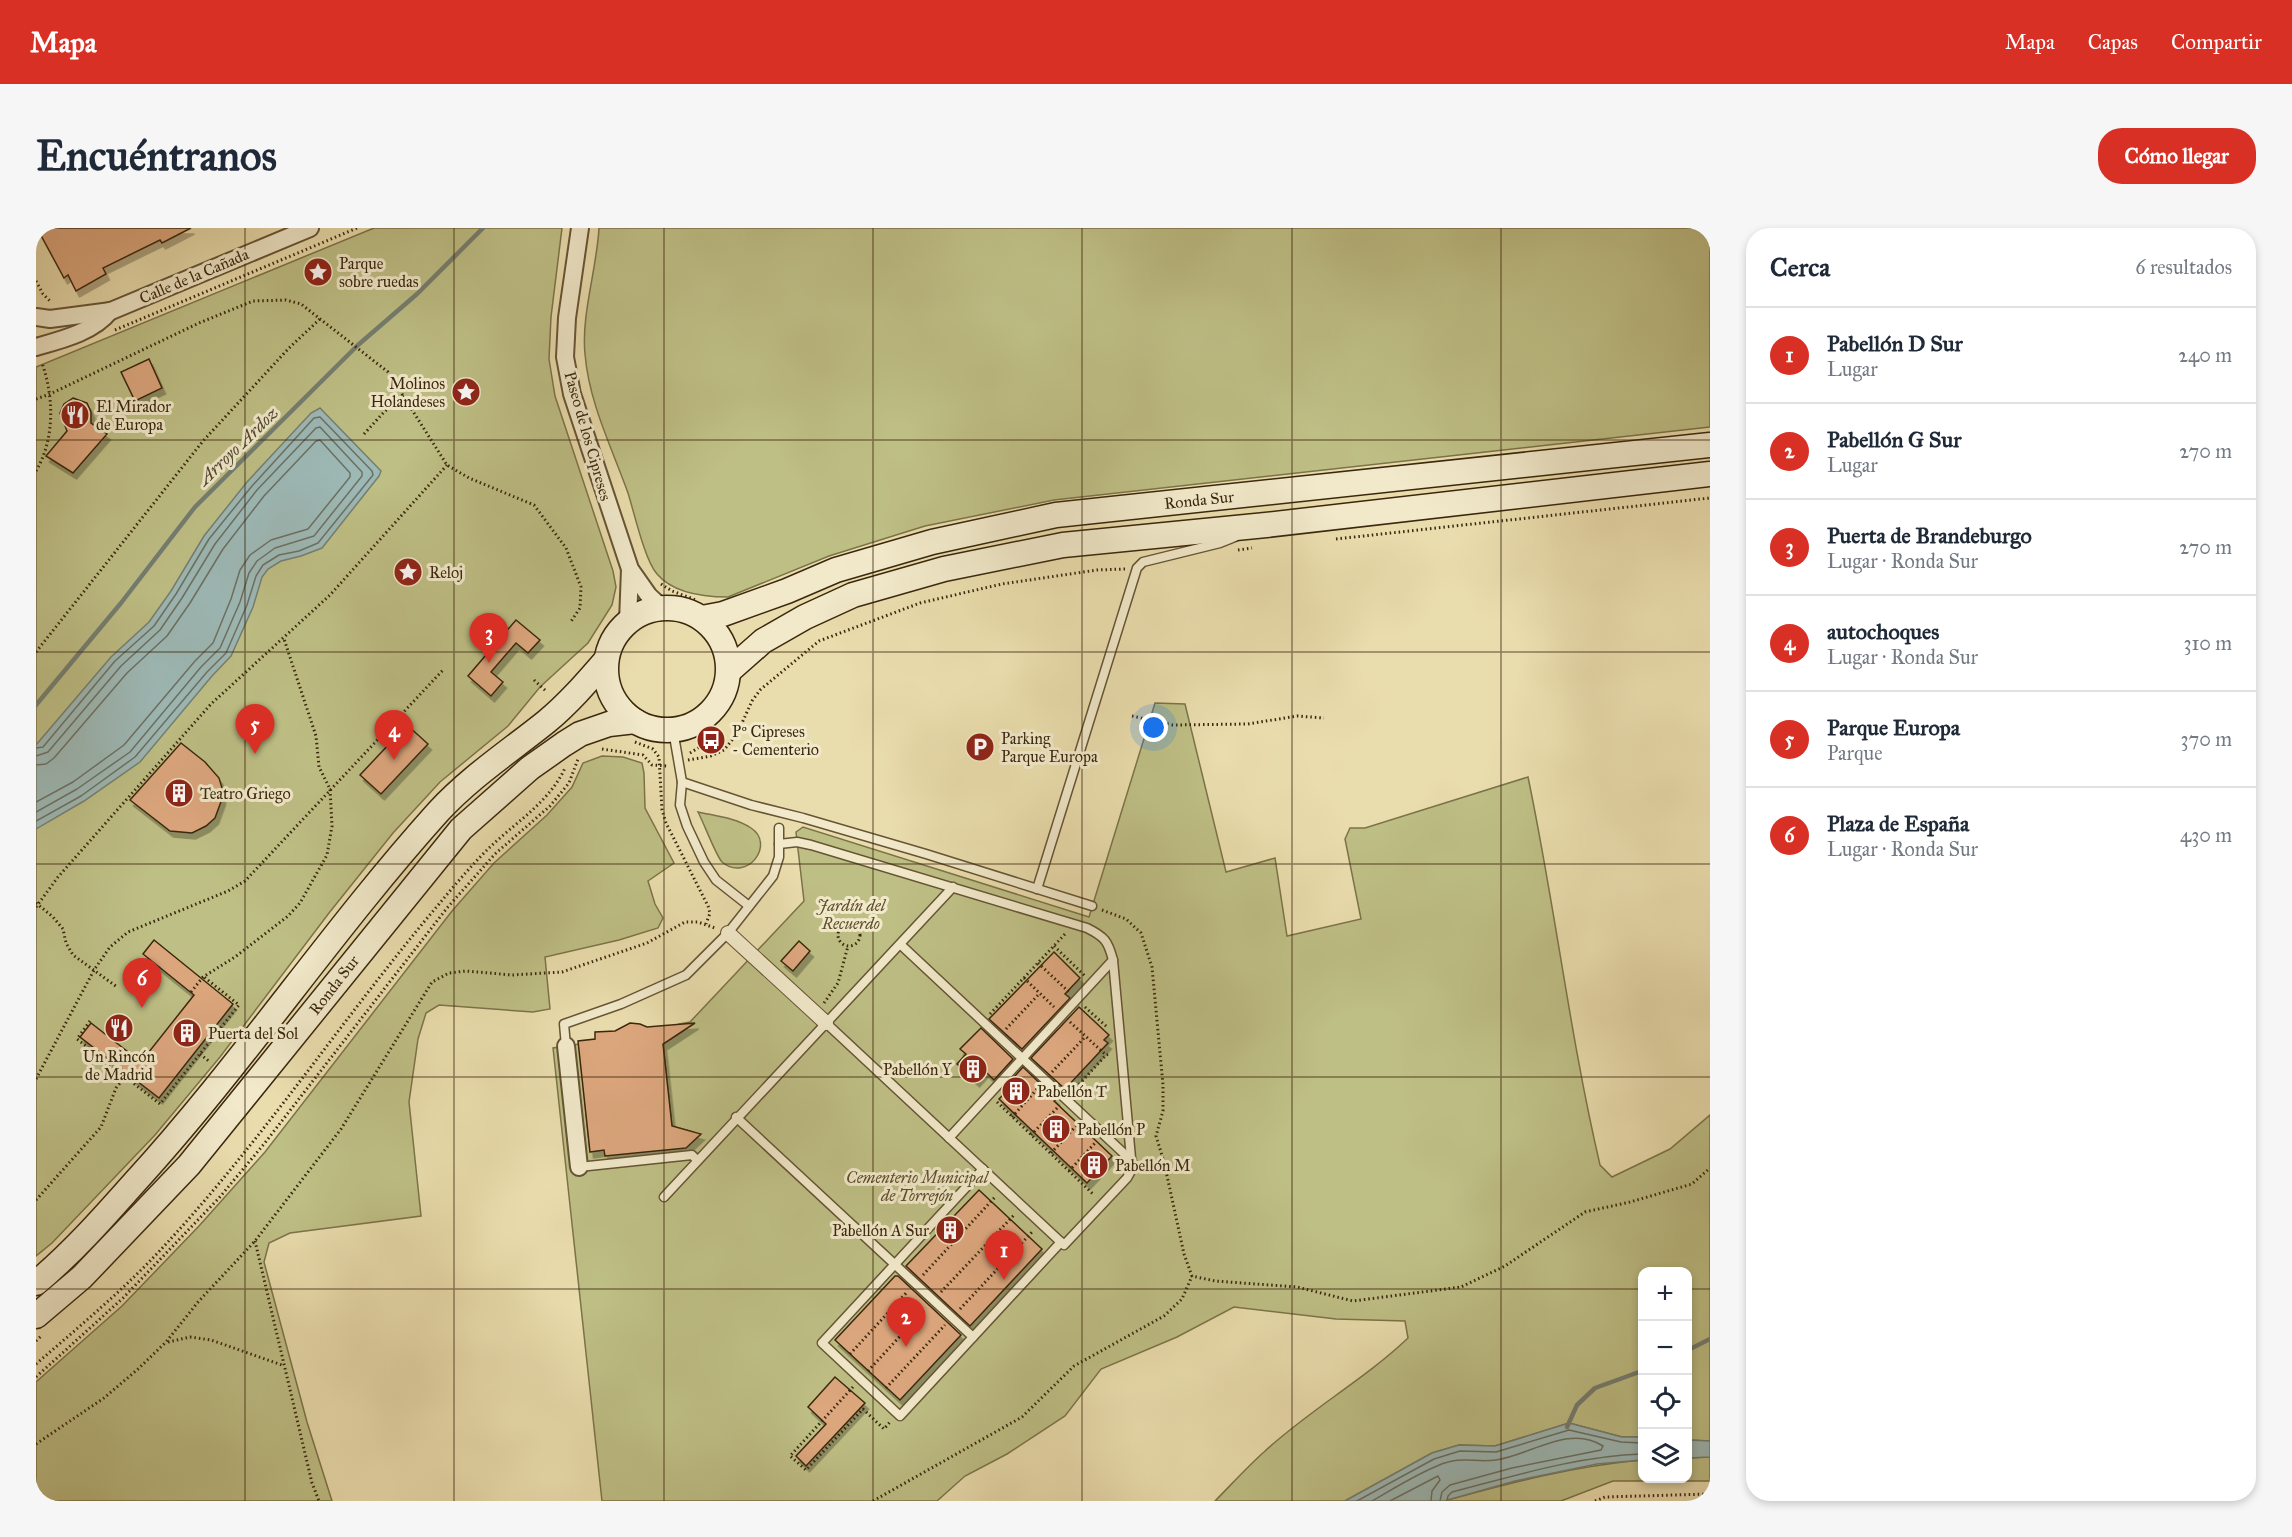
<!DOCTYPE html>
<html lang="es">
<meta charset="utf-8">
<style>
:root{--surface:#fff;--page:#f6f6f7;--text:#1f2937;--muted:#747a83;--line:#e0e1e3;--accent:#d93025}
body{margin:0;font-family:"IM FELL Great Primer",serif;background:var(--page);color:var(--text)}
.controls{position:absolute;right:18px;bottom:18px;display:grid;overflow:hidden;border-radius:12px;box-shadow:0 3px 9px #0003}
.controls button{width:54px;height:54px;display:grid;place-items:center;padding:0;border:0;border-bottom:2px solid var(--line);background:var(--surface);color:var(--text);font:30px sans-serif}
.you{position:absolute;left:1118px;top:500px;width:21px;height:21px;margin:-15px;border:4px solid #fff;border-radius:50%;background:#1a73e8;box-shadow:0 0 0 9px #1a73e833}
.badge{display:grid;place-items:center;width:39px;height:39px;border-radius:50%;background:var(--accent);color:#fff;font-size:20px;font-weight:700}
.pin{position:absolute;translate:-50% -50px;filter:drop-shadow(0 2px 3px #0008)}
.pin::after{content:'';position:absolute;top:32px;width:21px;height:18px;background:inherit;clip-path:polygon(0 0,100% 0,50% 100%)}
.list{margin:0;padding:0;list-style:none}
h2{display:flex;justify-content:space-between;align-items:center;height:78px;margin:0;padding:0 24px;font-size:26px}
h2 small{font-size:20px;font-weight:400;color:var(--muted)}
.list li{display:grid;grid-template-columns:39px 1fr auto;gap:18px;align-items:center;box-sizing:border-box;height:96px;padding:0 24px;border-top:2px solid var(--line)}
.list b{display:block;font-size:22px;white-space:nowrap}
.list p{margin:0;font-size:20px;white-space:nowrap;color:var(--muted)}
.list em{font-size:20px;font-style:normal;color:var(--muted)}
.icon{flex:none;width:33px;height:33px;fill:none;stroke:currentColor;stroke-width:2;stroke-linecap:round;stroke-linejoin:round}
.map{position:relative;flex:none;width:1674px;height:1273px;overflow:hidden;border-radius:24px}
header{display:flex;align-items:center;gap:36px;box-sizing:border-box;height:84px;padding:0 30px;background:var(--accent);color:#fff}
header strong{font-size:28px}
nav{display:flex;gap:33px;margin-inline-start:auto;font-size:21px}
.intro{display:flex;align-items:center;justify-content:space-between;box-sizing:border-box;height:144px;padding:0 36px}
h1{margin:0;font-size:42px}
.button{padding:15px 27px;border-radius:24px;background:var(--accent);color:#fff;font-size:21px;font-weight:700}
main{display:flex;gap:36px;padding:0 36px}
aside{flex:1;background:var(--surface);border-radius:24px;box-shadow:0 3px 9px #0003}
.map>svg:first-child{display:block}
</style>
<header>
<strong>Mapa</strong>
<nav><a>Mapa</a><a>Capas</a><a>Compartir</a></nav>
</header>
<div class="intro"><h1>Encuéntranos</h1><a class="button">Cómo llegar</a></div>
<main>
<div class="map">
<svg width="1674" height="1273" viewBox="0 0 1674 1273">
<defs>
<filter id="shadow"><feDropShadow dx="3.5" dy="6" stdDeviation="0" flood-color="#0004"/></filter>
</defs>
<rect width="100%" height="100%" fill="#eaddad"/>
<filter id="stains"><feTurbulence type="fractalNoise" baseFrequency=".00333" numOctaves="4"/><feColorMatrix values="0 0 0 0 .2 0 0 0 0 .09 0 0 0 0 .02 0 0 0 .5 -.17"/></filter>
<radialGradient id="worn" r=".72"><stop offset=".6" stop-color="#630" stop-opacity="0"/><stop offset="1" stop-color="#630" stop-opacity=".3"/></radialGradient>
<g fill="#bebf85" stroke="#7c7349" stroke-width="1.5">
<path d="M338 0H526L515 89 513 131 519 168 577 343 580 359 576 377 552 415 504 459 472 498 404 554 357 605 293 685 184 829 119 907 16 1015 0 1028V139Z"/>
<path d="M563 0H1674V199L1018 272 889 298 793 328 692 369C669 369 638 366 621 346 609 333 598 284 592 265 576 220 553 175 549 126 545 87 561 40 563 0Z"/>
<path d="M1119 475 1149 476 1190 644 1239 630 1251 708 1325 691 1309 611 1314 600H1329L1492 549C1519 678 1534 809 1564 937L1576 949 1634 921 1674 887V1213L1652 1212V1044H1606V1209H1586L1533 1195 1459 1218 1423 1217 1396 1225 1309 1273H1179C1195 1257 1211 1239 1228 1224 1273 1182 1328 1152 1372 1110L1369 1093 1300 1091 1198 1079 1141 1109 1065 1141 1029 1188 971 1226 929 1248 901 1273H566L517 820 543 816 554 924 660 910 657 904 636 898 627 816 647 803 643 796 654 794 768 673 760 604 767 599 1053 689Z"/>
<path d="M566 528 587 529 606 535 608 545 609 580 638 635 612 653 619 676 627 690 622 700 583 712 509 729 514 781 497 784 403 777 390 785 382 811 373 874 385 988 254 1005 233 1015 228 1034 271 1194 296 1273H0V1154L86 1078 163 998 229 924 416 683 458 635 511 587 536 559 547 535Z"/>
<path d="M662 584C680 588 700 590 715 600 740 616 711 655 686 634 680 628 667 593 662 584Z"/>
<path d="M1674 1229V1253H1577L1525 1273H1408C1473 1255 1538 1238 1606 1232V1250H1652V1230Z"/>
</g>
<g fill="#9db9b6" stroke="#757f72" stroke-width="1.5">
<path d="M284 180 345 243 343 248 286 320 265 328 245 333 232 341 226 349 217 379 195 428 176 448 104 534 48 573 0 601V517L75 429 113 394 135 363 168 308 211 254 275 185Z"/>
<path d="M1533 1195 1586 1209H1606V1232L1561 1236 1479 1253 1408 1273H1309L1396 1225 1423 1217 1459 1218Z"/>
<path d="M1652 1212 1674 1213V1229L1652 1230Z"/>
</g>
<g fill="none" stroke-linecap="round" stroke-linejoin="round">
<g stroke="#6c7062" stroke-width="1.5">
<path d="M0 520 7 519 79 433 118 398 140 366 173 311 216 258 278 190 284 189 336 243 337 247 282 315 263 323 243 327 227 337 220 348 211 377 190 425 171 444 99 529 45 568 0 593"/>
<path d="M0 528 12 524 85 438 124 402 146 370 179 316 221 262 280 200 284 199 326 244V248L278 308 239 320 221 333 213 345 204 374 184 420 165 439 94 524 41 561 0 584"/>
<path d="M0 537 10 536 18 530 91 445 131 408 154 375 187 321 228 268 280 213 284 212 314 245V249L272 301 235 312 214 327 204 342 195 371 177 415 159 433 88 517 37 554 0 574"/>
<path d="M1321 1273 1398 1231 1424 1223 1460 1224 1533 1202 1585 1214 1606 1215"/>
<path d="M1336 1273C1357 1261 1379 1247 1401 1238 1426 1227 1437 1235 1460 1232 1495 1227 1533 1196 1567 1218L1565 1222 1476 1240 1414 1257 1406 1264 1404 1273"/>
<path d="M1354 1273 1402 1248 1404 1252 1396 1263 1395 1273"/>
<path d="M1411 1273 1412 1268 1416 1264C1478 1248 1542 1228 1606 1226"/>
</g>
<g stroke="#757f72" stroke-width="4.5">
<path d="M0 477 85 375 159 279 322 117 381 66 447 0"/>
<path d="M1652 1122 1674 1111"/>
<path d="M1531 1199 1541 1177 1559 1160 1606 1143"/>
</g>
</g>
<g fill="#dda77e" stroke="#3a270d" stroke-width="1.5" filter="url(#shadow)">
<path d="M1 0H155L126 15 124 12 67 40 70 46 40 63 32 47 28 50Z"/>
<path d="M113 131 126 160 99 173 85 144Z"/>
<path d="M37 170 51 175 55 184V195L71 206 37 245 10 228 31 203 24 185 28 176Z"/>
<path d="M480 392 504 412 492 425 480 415 455 444 467 454 455 468 432 448Z"/>
<path d="M371 497 392 516 345 566 324 547Z"/>
<path d="M145 515 169 534 183 550 186 560V571L179 590 170 598 156 605 134 603 94 572Z"/>
<path d="M118 712 197 776 123 870 44 809 55 795 105 834 158 767 107 726Z"/>
<path d="M763 713 774 723 757 743 745 733Z"/>
<path d="M1018 724 1044 750 1029 766 1034 770 986 821 953 791Z"/>
<path d="M1043 779 1073 807 1068 812 1072 815 1029 861 995 830Z"/>
<path d="M594 795 604 796 611 799 659 795 627 816 636 898 665 906 650 920 569 928 568 922 554 924 542 813 559 811V804L579 803Z"/>
<path d="M945 800 977 831 958 852 949 843 940 853 921 836 930 826 924 821Z"/>
<path d="M987 839 1020 871 1018 873 1076 928 1051 955 963 871 971 863 968 860Z"/>
<path d="M943 962 1006 1021 934 1098 870 1038Z"/>
<path d="M859 1048H862L925 1107 864 1172 799 1112Z"/>
<path d="M799 1149 829 1175 770 1238 760 1228 790 1196 772 1179Z"/>
</g>
<g fill="none" stroke-linecap="round" stroke-linejoin="round">
<g stroke="#665435" stroke-width="11">
<g id="service">
<path d="M637 502 646 554 644 577 651 598 668 634 680 652 713 678"/>
<path d="M646 554 715 577 767 590 890 626 1056 678"/>
<path d="M743 616 761 614 775 617 1051 700C1069 709 1072 713 1077 732L1096 941 1091 950 1028 1017 790 795"/>
<path d="M1001 661 1101 340 1107 334 1184 315 1199 309"/>
<path d="M865 717 1096 933"/>
<path d="M530 818 528 796 585 776 650 747 692 705 737 648 743 629V600"/>
<path d="M700 889 937 1109"/>
<path d="M913 910 1077 732"/>
<path d="M543 939 656 927 661 932"/>
<path d="M947 941 786 1115 864 1188 1025 1014"/>
<path d="M628 969 917 659"/>
</g>
</g>
<g stroke="#665435" stroke-width="16">
<path id="pedestrian" d="M692 705 790 795"/>
</g>
<g stroke="#665435" stroke-width="20">
<g id="minor">
<path d="M544 0 531 90 529 129 536 166 594 341 613 368 626 380"/>
<path d="M0 89 14 91 75 83 274 0"/>
<path d="M0 119C25 112 58 104 74 83"/>
<path d="M592 394 594 341"/>
<path d="M530 818 543 939"/>
</g>
</g>
<g stroke="#3a270d" stroke-width="27">
<g id="secondary">
<circle cx="631" cy="441" r="61"/>
<path d="M666 390 687 386 751 363 800 342 896 314 1020 287 1674 217"/>
<path d="M693 443 727 413 769 389 817 367 908 341 1027 317 1230 297 1674 246"/>
<path d="M0 1055C36 1025 67 990 98 955 206 837 295 703 402 584 434 549 474 523 510 494 532 476 551 454 570 432"/>
<path d="M0 1088 46 1049 153 937 425 601 494 540 528 516 544 506 573 496 599 493"/>
</g>
</g>
<g stroke="#3a270d" stroke-width="3" stroke-dasharray="1.5 3" stroke-linecap="butt">
<path d="M0 53 7 66 15 74"/>
<path d="M79 102 321 0"/>
<path d="M0 171 14 166 163 95 217 73 250 72 265 76 352 144 411 237 433 250 498 277 530 320 545 359 544 380 534 395"/>
<path d="M328 206 348 184 368 168"/>
<path d="M0 243C19 211 18 169 6 135"/>
<path d="M1300 311 1674 270"/>
<path d="M1202 322 1216 320"/>
<path d="M625 356 636 363 660 372"/>
<path d="M0 424 167 213 253 120 285 90"/>
<path d="M498 452 511 464"/>
<path d="M1096 488 1137 497 1212 496 1261 488 1288 490"/>
<path d="M599 514 617 521 623 529 626 582 630 595 672 678 674 685 670 696"/>
<path d="M566 521 607 527 616 537 632 538"/>
<path d="M654 525 675 512"/>
<path d="M652 532 675 528 688 522 701 506 716 473 724 462 783 413 884 375 966 356 1061 342 1089 341"/>
<path d="M0 675 17 689 27 701 30 715 37 727 81 759"/>
<path d="M0 679 22 649 175 476 294 367 411 237"/>
<path d="M1066 682 1090 691 1105 705 1116 739 1127 857V883L1120 908 1128 934 1148 1026 1156 1048 1179 1053 1261 1059 1317 1073 1425 1059 1469 1038 1549 984 1594 974 1656 956 1674 940"/>
<circle cx="813" cy="707" r="11"/>
<path d="M1018 718 1049 748"/>
<path d="M1002 735 1033 764"/>
<path d="M988 750 1018 779"/>
<path d="M155 764 167 749 199 729 252 688 264 675 291 627 296 598 294 561 283 539 280 508 248 411"/>
<path d="M788 775 802 755 812 718"/>
<path d="M1049 779 1071 799"/>
<path d="M954 786 1030 705"/>
<path d="M54 793 41 811 124 876 203 777 168 749"/>
<path d="M1034 794 1070 827"/>
<path d="M970 801 1004 765"/>
<path d="M164 826 174 834"/>
<path d="M1016 844 1050 808"/>
<path d="M0 851 58 742 74 719 92 704 192 663 209 653 407 442"/>
<path d="M1037 863 1070 827 1075 826"/>
<path d="M961 874 1058 967"/>
<path d="M976 889 1002 860"/>
<path d="M995 907 1023 878"/>
<path d="M1015 925 1042 896"/>
<path d="M1033 943 1060 914"/>
<path d="M0 972 65 899 80 860 103 832"/>
<path d="M219 1013 276 1255 283 1273"/>
<path d="M887 1047 960 968"/>
<path d="M905 1064 979 986"/>
<path d="M924 1081 997 1003"/>
<path d="M0 1113 6 1107"/>
<path d="M132 1114 154 1109 175 1112 246 1137"/>
<path d="M814 1126 872 1063"/>
<path d="M0 1136C44 1098 91 1059 130 1016 229 909 309 787 403 676 418 658 434 639 451 622 477 596 513 575 529 540"/>
<path d="M832 1143 890 1080"/>
<path d="M0 1149 87 1070 183 970 228 916 411 680 459 626 514 578 533 555 542 531"/>
<path d="M817 1159 754 1228 770 1242 827 1181 848 1201 854 1194"/>
<path d="M850 1160 909 1097"/>
<path d="M0 1216 68 1170 102 1141 130 1114 162 1074 219 1013 305 901 396 754 413 745 430 743 476 747 526 744 611 715 649 694H662L679 700"/>
<path d="M837 1273 986 1189 1038 1138 1128 1088 1146 1071 1156 1048"/>
<path d="M1559 1273 1569 1269 1674 1266"/>
</g>
<use href="#service" stroke="#f1e9ca" stroke-width="8"/>
<use href="#pedestrian" stroke="#f1e9ca" stroke-width="14"/>
<use href="#minor" stroke="#f1e9ca" stroke-width="16"/>
<use href="#secondary" stroke="#f1e9ca" stroke-width="24"/>
</g>
<path fill="none" stroke="#3a270d" stroke-width="1.5" stroke-opacity="0.55" d="M209 0V1273M418 0V1273M628 0V1273M837 0V1273M1046 0V1273M1256 0V1273M1465 0V1273M0 212H1674M0 424H1674M0 636H1674M0 849H1674M0 1061H1606M1652 1061H1674"/>
<defs>
<g id="sight-disc" transform="scale(1.5)"><circle r="9.5" fill="#8f2418" stroke="#f1e9ca"/><path d="M0-6L1.8-2.2L6-1.7L2.9 1.2L3.7 5.4L0 3.3L-3.7 5.4L-2.9 1.2L-6-1.7L-1.8-2.2Z" fill="#fff"/></g>
<g id="restaurant-disc" transform="scale(1.5)"><circle r="9.5" fill="#8f2418" stroke="#f1e9ca"/><path d="M-5-6h1v4h1v-4h1v4h1v-4h1v5L-1.5 .5V6h-2V.5L-5-1ZM5-6V6H3V1.5H1.5Q1.5-4 5-6Z" fill="#fff"/></g>
<g id="bus-disc" transform="scale(1.5)"><circle r="9.5" fill="#8f2418" stroke="#f1e9ca"/><path d="M-5-6H5V4H4V6H2V4H-2V6H-4V4H-5ZM-3.5-4V0h7V-4ZM-3.5 1.2v1.5H-2V1.2ZM2 1.2v1.5H3.5V1.2Z" fill="#fff"/></g>
<g id="parking-disc" transform="scale(1.5)"><circle r="9.5" fill="#8f2418" stroke="#f1e9ca"/><path d="M-3.5-5.5H1a3.5 3.5 0 0 1 0 7H-1V5.5H-3.5ZM-1-3.4V-.6H.8a1.4 1.4 0 0 0 0-2.8Z" fill="#fff"/></g>
<g id="building-disc" transform="scale(1.5)"><circle r="9.5" fill="#8f2418" stroke="#f1e9ca"/><path d="M-4-6H4V6H1V3H-1V6H-4ZM-2.5-4.3h1.7v1.8h-1.7ZM.8-4.3h1.7v1.8H.8ZM-2.5-1h1.7V.8h-1.7ZM.8-1h1.7V.8H.8Z" fill="#fff"/></g>
</defs>
<g fill-rule="evenodd">
<use href="#sight-disc" x="282" y="44"/>
<use href="#sight-disc" x="430" y="164"/>
<use href="#restaurant-disc" x="39" y="187"/>
<use href="#sight-disc" x="372" y="344"/>
<use href="#bus-disc" x="675" y="512"/>
<use href="#parking-disc" x="944" y="519"/>
<use href="#building-disc" x="143" y="565"/>
<use href="#restaurant-disc" x="83" y="800"/>
<use href="#building-disc" x="151" y="805"/>
<use href="#building-disc" x="937" y="841"/>
<use href="#building-disc" x="980" y="863"/>
<use href="#building-disc" x="1020" y="901"/>
<use href="#building-disc" x="1058" y="937"/>
<use href="#building-disc" x="914" y="1002"/>
</g>
<g text-anchor="middle" dominant-baseline="central" stroke-width="6" stroke-linejoin="round" paint-order="stroke">
<g font-size="16" fill="#3a270d" stroke="#f1e9ca" text-anchor="start">
<text x="303" y="35">Parque<tspan x="303" dy="18">sobre ruedas</tspan></text>
<text x="409" y="155" text-anchor="end">Molinos<tspan x="409" dy="18">Holandeses</tspan></text>
<text x="60" y="178">El Mirador<tspan x="60" dy="18">de Europa</tspan></text>
<text x="393" y="344">Reloj</text>
<text x="696" y="503">Pº Cipreses<tspan x="696" dy="18">- Cementerio</tspan></text>
<text x="965" y="510">Parking<tspan x="965" dy="18">Parque Europa</tspan></text>
<text x="164" y="565">Teatro Griego</text>
<text x="172" y="805">Puerta del Sol</text>
<text x="83" y="828" text-anchor="middle">Un Rincón<tspan x="83" dy="18">de Madrid</tspan></text>
<text x="916" y="841" text-anchor="end">Pabellón Y</text>
<text x="1001" y="863">Pabellón T</text>
<text x="1041" y="901">Pabellón P</text>
<text x="1079" y="937">Pabellón M</text>
<text x="893" y="1002" text-anchor="end">Pabellón A Sur</text>
</g>
<g font-size="16" fill="#3a270d" stroke="#f1e9ca">
<text transform="translate(158 48) rotate(-23)">Calle de la Cañada</text>
<text transform="translate(552 208) rotate(74)">Paseo de los Cipreses</text>
<text transform="translate(1163 272) rotate(-6)">Ronda Sur</text>
<text transform="translate(298 757) rotate(-52)">Ronda Sur</text>
</g>
<g font-size="16" font-style="italic" fill="#5b4d2b" stroke="#f1e9ca">
<text x="815" y="677">Jardín del<tspan x="815" dy="18">Recuerdo</tspan></text>
<text x="881" y="949">Cementerio Municipal<tspan x="881" dy="18">de Torrejón</tspan></text>
</g>
<g font-size="18" font-style="italic" fill="#534c37" stroke="#f1e9ca">
<text transform="translate(202 218) rotate(-44)">Arroyo Ardoz</text>
</g>
</g>
<rect width="100%" height="100%" filter="url(#stains)"/>
<rect width="100%" height="100%" fill="url(#worn)"/>
</svg>
<div class="controls">
<button>+</button>
<button>−</button>
<button><svg class="icon" aria-label="locate" viewBox="0 0 24 24"><circle cx="12" cy="12" r="6"/><path d="M12 2v4M12 18v4M2 12h4M18 12h4"/></svg></button>
<button><svg class="icon" aria-label="layers" viewBox="0 0 24 24"><path d="M12 4l9 5-9 5-9-5zM3 14l9 5 9-5"/></svg></button>
</div>
<div class="you"></div>
<div class="pin badge" style="left:968px;top:1052px">1</div>
<div class="pin badge" style="left:870px;top:1119px">2</div>
<div class="pin badge" style="left:453px;top:435px">3</div>
<div class="pin badge" style="left:358px;top:532px">4</div>
<div class="pin badge" style="left:219px;top:526px">5</div>
<div class="pin badge" style="left:106px;top:780px">6</div>
</div>
<aside>
<h2>Cerca<small>6 resultados</small></h2>
<ul class="list">
<li><span class="badge">1</span><div><b>Pabellón D Sur</b><p>Lugar</p></div><em>240 m</em></li>
<li><span class="badge">2</span><div><b>Pabellón G Sur</b><p>Lugar</p></div><em>270 m</em></li>
<li><span class="badge">3</span><div><b>Puerta de Brandeburgo</b><p>Lugar · Ronda Sur</p></div><em>270 m</em></li>
<li><span class="badge">4</span><div><b>autochoques</b><p>Lugar · Ronda Sur</p></div><em>310 m</em></li>
<li><span class="badge">5</span><div><b>Parque Europa</b><p>Parque</p></div><em>370 m</em></li>
<li><span class="badge">6</span><div><b>Plaza de España</b><p>Lugar · Ronda Sur</p></div><em>430 m</em></li>
</ul>
</aside>
</main>
